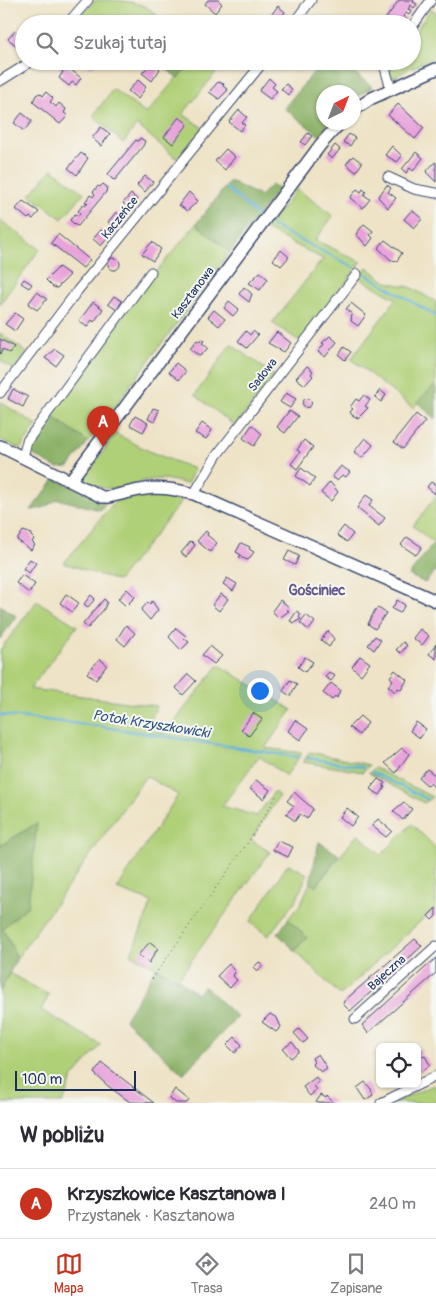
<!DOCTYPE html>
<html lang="pl">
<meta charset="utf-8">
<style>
:root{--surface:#fff;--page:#f7f7f7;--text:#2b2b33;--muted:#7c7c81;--line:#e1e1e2;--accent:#c8321e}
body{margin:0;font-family:Pangolin,sans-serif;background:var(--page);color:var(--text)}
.controls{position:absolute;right:15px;bottom:15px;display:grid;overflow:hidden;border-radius:8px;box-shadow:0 1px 4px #0004}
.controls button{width:45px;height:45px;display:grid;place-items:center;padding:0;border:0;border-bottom:1px solid var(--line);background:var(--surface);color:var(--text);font:25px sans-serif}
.compass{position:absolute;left:316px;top:85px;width:45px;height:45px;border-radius:50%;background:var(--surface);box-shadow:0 1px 4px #0004;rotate:42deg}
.scale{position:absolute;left:15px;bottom:12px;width:121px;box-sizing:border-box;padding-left:5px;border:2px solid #1b2f5e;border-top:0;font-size:14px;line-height:18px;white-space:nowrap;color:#1b2f5e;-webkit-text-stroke:4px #f6f6f2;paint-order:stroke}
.you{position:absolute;left:259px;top:690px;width:18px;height:18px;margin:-12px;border:4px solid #fff;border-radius:50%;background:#1a73e8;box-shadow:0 0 0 8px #1a73e833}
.badge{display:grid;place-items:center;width:32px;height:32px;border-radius:50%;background:var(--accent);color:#fff;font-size:16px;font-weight:700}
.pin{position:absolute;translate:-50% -41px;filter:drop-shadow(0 1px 2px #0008)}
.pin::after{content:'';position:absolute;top:26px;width:18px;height:15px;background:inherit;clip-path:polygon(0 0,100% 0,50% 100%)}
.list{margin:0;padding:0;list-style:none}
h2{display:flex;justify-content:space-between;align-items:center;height:65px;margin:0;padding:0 20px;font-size:21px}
h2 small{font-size:16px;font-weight:400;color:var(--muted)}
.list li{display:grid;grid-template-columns:32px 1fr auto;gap:15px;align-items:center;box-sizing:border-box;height:70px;padding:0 20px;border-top:1px solid var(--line)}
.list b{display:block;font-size:19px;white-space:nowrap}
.list p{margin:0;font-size:16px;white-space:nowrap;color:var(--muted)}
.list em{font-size:16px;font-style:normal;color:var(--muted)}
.icon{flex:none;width:28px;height:28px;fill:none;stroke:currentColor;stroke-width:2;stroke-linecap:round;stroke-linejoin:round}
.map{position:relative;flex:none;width:436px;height:1103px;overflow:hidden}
.search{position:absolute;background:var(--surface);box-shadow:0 1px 4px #0004;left:15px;right:15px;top:15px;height:55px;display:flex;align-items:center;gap:12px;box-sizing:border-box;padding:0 18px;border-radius:28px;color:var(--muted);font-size:19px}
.sheet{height:135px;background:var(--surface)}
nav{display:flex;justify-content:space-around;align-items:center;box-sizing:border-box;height:70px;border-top:1px solid var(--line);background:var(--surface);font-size:14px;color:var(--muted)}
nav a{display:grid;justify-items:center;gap:2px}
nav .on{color:var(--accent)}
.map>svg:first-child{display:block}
</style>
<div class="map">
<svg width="436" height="1103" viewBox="0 0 436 1103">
<rect width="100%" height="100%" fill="#f6f6f2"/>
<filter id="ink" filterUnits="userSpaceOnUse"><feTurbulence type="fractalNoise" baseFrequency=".02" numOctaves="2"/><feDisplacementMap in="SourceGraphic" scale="10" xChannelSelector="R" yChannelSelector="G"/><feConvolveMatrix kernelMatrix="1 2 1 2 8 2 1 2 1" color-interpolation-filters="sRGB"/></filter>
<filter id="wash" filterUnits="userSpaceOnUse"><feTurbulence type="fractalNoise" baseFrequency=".0096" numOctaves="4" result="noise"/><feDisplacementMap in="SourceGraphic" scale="20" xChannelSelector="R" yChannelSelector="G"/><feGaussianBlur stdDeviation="1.12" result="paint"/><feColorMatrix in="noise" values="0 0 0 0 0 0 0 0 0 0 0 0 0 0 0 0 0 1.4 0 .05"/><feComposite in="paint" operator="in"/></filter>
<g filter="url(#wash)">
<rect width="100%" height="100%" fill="#eee3c6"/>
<g fill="#b0d078" stroke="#66806b">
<path d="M95 0C121 0 148 0 160 20L159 24H74Z"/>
<path d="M431 9 436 12V58L408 69 393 78 390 72 394 61H412V36Z"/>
<path d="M191 61H214L221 66 183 114 203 128 177 159 137 125 123 143 93 116 113 89 146 114Z"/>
<path d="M52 169 84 193 62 219 30 195Z"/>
<path d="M297 189 333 216 315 240 361 262 301 342 272 323 323 259 265 229Z"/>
<path d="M0 220 40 249 0 304Z"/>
<path d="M196 224 230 252 88 442 50 415 146 284Z"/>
<path d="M367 267 386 282 410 287 436 302V384L413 408 351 359 396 299 359 278Z"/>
<path d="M0 333 27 353 14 370 0 360Z"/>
<path d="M231 344 275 376 235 426 195 395Z"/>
<path d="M0 402 37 425 20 449 0 439Z"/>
<path d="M112 432 151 452 194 469 187 484C179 482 169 479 160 479 129 480 113 500 84 479V472C97 461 108 449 112 432Z"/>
<path d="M148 492 181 496V502L118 581 64 563 116 500Z"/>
<path d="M436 496V540L434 543 413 526Z"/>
<path d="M37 601 77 626 30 689 156 706 147 730 165 733 219 665 292 710 265 748 302 753 286 776 259 756 222 806 257 816 274 792 279 796 251 840 270 852 178 979 131 954 152 902 117 889 178 795 146 776 17 958 3 928 37 823 0 846V650Z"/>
<path d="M310 752 369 765 363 772 303 762Z"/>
<path d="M375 768 432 797 424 803 369 773Z"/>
<path d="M412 824 436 848V907L340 995 295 951 307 937 288 919 301 903 310 883 316 886 358 834 381 855Z"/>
<path d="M288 864 307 874 297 899 268 936 250 922Z"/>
<path d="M9 973 49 995 41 1010 101 1045 73 1077 63 1103H0V992Z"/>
<path d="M434 1085 436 1087V1103H391Z"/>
</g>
<g fill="#8cb268" stroke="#547063">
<path d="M156 61H191L178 78Z"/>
<path d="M323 61H340L372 87 354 99V92H324V122L330 123 320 136 284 108Z"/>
<path d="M230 181 260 196 272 185 280 188 230 252 196 224Z"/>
<path d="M436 384V419L417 402Z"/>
<path d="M50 415 88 442 69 467 57 468 28 452 30 442Z"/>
<path d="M55 479 107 501 100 510 58 499 43 508 31 510Z"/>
<path d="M436 540V570L425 583 409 575Z"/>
<path d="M0 605 16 616 0 639Z"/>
<path d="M37 823 28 906 3 928 17 958 0 992V846Z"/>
<path d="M319 842 339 855 316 886 310 883Z"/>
<path d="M288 919 307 937 295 951 278 934Z"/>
<path d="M156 968 178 979 197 994 204 986 237 1017 183 1074 125 1020Z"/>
</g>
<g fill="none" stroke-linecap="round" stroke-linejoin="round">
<g stroke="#5dafd9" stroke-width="2.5">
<path d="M227 188 257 215"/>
<path d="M272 226 354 267"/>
<path d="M364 273 436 316"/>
<path d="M0 715 98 726 298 757"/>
<path d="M308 758 363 767"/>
<path d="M372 772 427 799"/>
</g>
</g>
<g id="blocks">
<g fill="#e8a3da">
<path d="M208 0H218L222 4 215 13 205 4Z"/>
<path d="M399 0H414L413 2 417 4 414 8 411 5 408 9 412 11 409 15 406 13 403 16 406 19 404 23 400 20 398 24H382Z"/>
<path d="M278 6 285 12 278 24H274L268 19Z"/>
<path d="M247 16 253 22 252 24 243 21Z"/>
<path d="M15 31 20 35 24 32V41H21L17 46 8 39Z"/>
<path d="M83 61H99L91 68Z"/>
<path d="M152 62 160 69 152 81 142 73Z"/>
<path d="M63 63 81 78 76 85 72 82 69 86 59 78 63 72 59 68Z"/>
<path d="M269 78 275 84 272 87 277 91 270 99 259 91Z"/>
<path d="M138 80 146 87 138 99 128 91Z"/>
<path d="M218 82 224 84 223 86 228 90 219 99 209 92Z"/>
<path d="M286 84 292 89 288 95 281 89Z"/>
<path d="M46 92 53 98 50 102 53 104 56 107 59 103 66 109 64 113 67 115 65 119 60 124 33 102 36 95 40 93 43 96Z"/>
<path d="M398 104 424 128 415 139 388 115Z"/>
<path d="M239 110 247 117 242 123 245 125 240 131 229 122Z"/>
<path d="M22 113 32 121 24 131 14 123Z"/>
<path d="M179 117 188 124 173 144 164 137Z"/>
<path d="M101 127 110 134 101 146 92 138Z"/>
<path d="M308 133 312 136 305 145 301 142Z"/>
<path d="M349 134 355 138 350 146 343 142Z"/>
<path d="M140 138 145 141 143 146 115 180 112 179 108 174 136 140 138 141Z"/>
<path d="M335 145 340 149 332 159 327 155Z"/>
<path d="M392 146 402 156 397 162 385 155Z"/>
<path d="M226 149 235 157 225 170 215 161Z"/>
<path d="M416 152 423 158 413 171 410 168 406 173 402 169Z"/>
<path d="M81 153 88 158 77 175 68 168Z"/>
<path d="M353 156 362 163 356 172 346 164Z"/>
<path d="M435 162 436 163V182L426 172Z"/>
<path d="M145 176 153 182 145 192 137 185Z"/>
<path d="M103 184 107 187 106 192 78 226 75 225 70 220 75 214 78 216 80 213 78 211 83 205 85 206 88 203 85 202 90 195 93 197 95 194 93 192 98 186 100 187Z"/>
<path d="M387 185 391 188 388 192 396 198 388 208 378 197Z"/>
<path d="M357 189 361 192 363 189 366 192 364 195 370 199 363 208 350 198Z"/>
<path d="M189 192 198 201 187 211 179 205Z"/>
<path d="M131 194 138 200 130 210 123 203Z"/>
<path d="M23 201 39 212 33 219 30 217 28 219 16 209Z"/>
<path d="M412 210 422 219 414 228 404 219Z"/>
<path d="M116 212 123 218 115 228 108 222Z"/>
<path d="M364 224 373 231 370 235 373 238 367 246 356 234Z"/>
<path d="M101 230 109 236 101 246 93 239Z"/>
<path d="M58 234 90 260 83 268 51 243Z"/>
<path d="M385 240 402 253 397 261 391 260 378 248Z"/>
<path d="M152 242 161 249 153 261 142 254Z"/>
<path d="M281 250 289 257 281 266 273 260Z"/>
<circle cx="114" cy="264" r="6"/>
<path d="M59 267 70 275 57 288 53 287 46 280Z"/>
<path d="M260 272 268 279 260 290 249 283Z"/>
<path d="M24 279 32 284 29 288 21 283Z"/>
<path d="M244 287 252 294 249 302 239 294Z"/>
<path d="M37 292 47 299 37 310 28 304Z"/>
<path d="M114 296 122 301 117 310 108 304Z"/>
<path d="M229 301 239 309 233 316 224 308Z"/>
<path d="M93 302 103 309 94 322 92 320 87 327 79 321Z"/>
<path d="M351 303 366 315 358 326 351 321 352 314 346 309Z"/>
<path d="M214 310 225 319 219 326 208 317Z"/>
<path d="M15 313 23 319 15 331 5 324Z"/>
<path d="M246 331 250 335 253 331 258 335 247 348 238 341Z"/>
<path d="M277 332 291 343 284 352 268 343Z"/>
<path d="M330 336 337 342 325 357 318 352 324 344 322 343Z"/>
<path d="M0 339 14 347 9 353 3 349 0 354Z"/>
<path d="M201 339 204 341 202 343 208 348 200 356 190 349 197 340 200 342Z"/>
<path d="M344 347 351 352 345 360 339 355Z"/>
<path d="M55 349 64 355 56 366 45 358Z"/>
<path d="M176 363 186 371 179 380 169 372Z"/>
<path d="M307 366 313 371 311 374 313 376 305 385 296 378Z"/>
<path d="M13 389 28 397 23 407 8 399Z"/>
<path d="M380 390 386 395 381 402 375 397Z"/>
<path d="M286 393 296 399 290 408 280 402Z"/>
<path d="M364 395 370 400 365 406 368 408 358 418 352 415 350 412 353 409 350 407 356 399 359 401Z"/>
<circle cx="307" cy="403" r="4.5"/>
<path d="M153 408 159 410 154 422 148 419Z"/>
<path d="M289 411 298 416 285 433 277 427Z"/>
<path d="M416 414 425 421 403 449 394 442Z"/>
<path d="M135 416 148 423 143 432 130 425Z"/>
<path d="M202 423 212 430 206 439 195 433Z"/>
<path d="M252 425 262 434 254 446 243 438Z"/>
<path d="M365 438 373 445 362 458 354 452Z"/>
<path d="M304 440 313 447 297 469 291 464 300 452 297 450Z"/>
<path d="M341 466 350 472 346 477 342 475 337 480 332 477Z"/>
<path d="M301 468 315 478 310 486 296 476Z"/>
<path d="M330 482 338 492 331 501 321 493Z"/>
<path d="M431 482 436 485 435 494 427 487Z"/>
<path d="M366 495 373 500 369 506 385 518 379 526 357 508Z"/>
<path d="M344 526 353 534 347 542 337 535Z"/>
<path d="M23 531 32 534 31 536 34 539 32 542 35 545 31 550 17 540Z"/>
<path d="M206 531 208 533 207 535 217 543 210 552 197 541Z"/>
<path d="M407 537 422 547 416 555 401 545Z"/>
<path d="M191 541 195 545 186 557 181 553Z"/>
<path d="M241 543 250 547 249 549 254 552 248 560 239 557 241 555 236 552Z"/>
<path d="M289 551 299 556 295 565 284 560Z"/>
<path d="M30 559 36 563 29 573 23 569Z"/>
<path d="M22 575 35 584 29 593 16 583Z"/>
<path d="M227 578 237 584 233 591 223 584Z"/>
<path d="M127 589 135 597 126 606 118 599Z"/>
<path d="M66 594 79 603 72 612 60 603Z"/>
<path d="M221 594 228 599 219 611 212 605Z"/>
<path d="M91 595 95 599 88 607 84 604Z"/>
<path d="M104 599 107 602 104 609 88 628 83 624Z"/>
<path d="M280 600 289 607 287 610 289 611 279 618 272 611Z"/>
<path d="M397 600 405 605 400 613 392 609Z"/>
<path d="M152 601 158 610 150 620 141 610 148 602 150 604Z"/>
<path d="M378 608 386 613 375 629 368 624 375 610Z"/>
<path d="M297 611 301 614 299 617 301 619 294 623 290 621Z"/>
<path d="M306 615 315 622 309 630 300 623Z"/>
<path d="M126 625 135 633 125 646 117 639Z"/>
<path d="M176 628 186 636 184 638 189 642 181 650 169 637Z"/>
<path d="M420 629 429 636 422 645 413 638Z"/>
<path d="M328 631 334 639 329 647 321 640Z"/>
<path d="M375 636 381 640 374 650 368 645Z"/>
<path d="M403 642 407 645 401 653 396 650Z"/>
<path d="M436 644V659L429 654Z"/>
<path d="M210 646 222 656 214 664 202 655Z"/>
<path d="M360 656 370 663 361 675 352 667Z"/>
<path d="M305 657 313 662 305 672 298 667Z"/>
<path d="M100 659 107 665 96 680 87 673Z"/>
<path d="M395 670 407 680 401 690 398 688 395 692 388 686 393 680 390 677Z"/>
<path d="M329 672 335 676 331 681 325 677Z"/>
<path d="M188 674 196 681 183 695 176 688Z"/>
<path d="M290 680 297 684 290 696 283 691Z"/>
<path d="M331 683 340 690 337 698 335 696 332 700 323 693Z"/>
<path d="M253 713 262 719 249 736 241 730Z"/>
<path d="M360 716 368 723 359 735 349 727Z"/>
<path d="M295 720 308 729 300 740 288 731Z"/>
<path d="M416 722 426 729 420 738 410 731Z"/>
<path d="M402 748 409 754 396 773 385 763Z"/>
<path d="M427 769 436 776 434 787 430 783 428 786 419 778Z"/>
<path d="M378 779 385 783 383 786 385 787 380 795 370 789Z"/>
<path d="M256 780 270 790 264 799 250 789Z"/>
<path d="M294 792 313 809 307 819 300 814 295 821 286 814 294 806 287 801Z"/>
<path d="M404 802 412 809 403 820 393 811Z"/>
<path d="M347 808 358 817 351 826 340 817Z"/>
<path d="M378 819 392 831 386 837 372 826Z"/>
<path d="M278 841 293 847 288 857 273 850Z"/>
<path d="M436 908V916L432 920 428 916Z"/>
<path d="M415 939 422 946 350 1011 343 1004 344 1001Z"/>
<path d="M150 942 158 948 149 963 138 955Z"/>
<path d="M436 958V973L368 1033 362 1025Z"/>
<path d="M259 962 263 965 258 971 254 967Z"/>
<path d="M229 964 235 972 232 975 237 980 230 988 217 976Z"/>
<path d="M270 1014 277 1018 281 1027 276 1032 262 1022Z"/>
<path d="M299 1029 308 1039 303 1043 294 1033Z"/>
<path d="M235 1037 242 1045 235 1053 227 1045Z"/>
<path d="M292 1042 299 1051 291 1058 283 1049Z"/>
<path d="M420 1048 422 1051 420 1053 423 1057 425 1056 430 1065 421 1072 417 1068V1050Z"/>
<path d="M318 1054 327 1068 321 1072 312 1064 314 1062 312 1058Z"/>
<path d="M102 1063 110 1069 154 1103 130 1102 108 1086 94 1073Z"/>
<path d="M316 1077 319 1082 314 1086 317 1090 310 1096 303 1087Z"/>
<path d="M365 1082 371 1089 373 1095 365 1100 357 1088Z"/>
<path d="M175 1089 189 1100 187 1103H176L169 1098Z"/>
<path d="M321 1095 326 1098 327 1096 334 1103H318L316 1102Z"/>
</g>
</g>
</g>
<g filter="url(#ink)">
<use href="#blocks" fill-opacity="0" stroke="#3b4a6e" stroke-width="1"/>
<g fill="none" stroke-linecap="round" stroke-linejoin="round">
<g stroke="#3b4a6e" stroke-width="11">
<g id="minor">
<path d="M67 24 88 0"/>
<path d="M293 24 311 0"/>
<path d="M412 27 431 0"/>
<path d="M388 61 385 68 391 89"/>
<path d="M0 81 32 61"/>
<path d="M388 177 414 189 436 193"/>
<path d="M0 393 78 290 264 61"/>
<path d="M23 457 27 441 151 272"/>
<path d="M194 494 217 455 357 274"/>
<path d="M355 1019 436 946"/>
<path d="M381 1103 436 1076"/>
</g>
</g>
<g stroke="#3b4a6e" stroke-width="14">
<g id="tertiary">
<path d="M354 110 372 98 436 69"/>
<path d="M0 446 102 497H109C145 488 158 484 194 494L436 601"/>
<path d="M70 481 321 144 341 122"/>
</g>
</g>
<path stroke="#3b4a6e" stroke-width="1" stroke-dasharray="1 4" stroke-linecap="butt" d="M152 979 251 838 278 794"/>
<use href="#minor" stroke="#fff" stroke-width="9"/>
<use href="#tertiary" stroke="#fff" stroke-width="11"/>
</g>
</g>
<g text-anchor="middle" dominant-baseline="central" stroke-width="4" stroke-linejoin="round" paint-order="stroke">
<g font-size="12" fill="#1b2f5e" stroke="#f6f6f2">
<text transform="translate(120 218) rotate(-51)">Kaczeńce</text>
<text transform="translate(193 293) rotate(-53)">Kasztanowa</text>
<text transform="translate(263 375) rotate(-52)">Sadowa</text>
<text transform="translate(387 973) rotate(-42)">Bajeczna</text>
</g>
<g font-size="14" font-weight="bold" fill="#635889" stroke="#f6f6f2">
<text x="317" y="590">Gościniec</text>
</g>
<g font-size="14" font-style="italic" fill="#2f5583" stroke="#f6f6f2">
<text transform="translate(151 724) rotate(9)">Potok Krzyszkowicki</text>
</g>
</g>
</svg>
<div class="controls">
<button><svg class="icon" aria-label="locate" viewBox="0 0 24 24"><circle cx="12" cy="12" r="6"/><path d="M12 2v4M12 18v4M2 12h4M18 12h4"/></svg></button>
</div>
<svg class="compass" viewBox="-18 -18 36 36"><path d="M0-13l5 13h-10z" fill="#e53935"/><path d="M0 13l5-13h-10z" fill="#7c7c81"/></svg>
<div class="scale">100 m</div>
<div class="you"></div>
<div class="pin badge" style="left:103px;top:447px">A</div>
<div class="search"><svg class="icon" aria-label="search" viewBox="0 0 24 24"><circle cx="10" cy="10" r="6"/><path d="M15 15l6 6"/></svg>Szukaj tutaj</div>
</div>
<section class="sheet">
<h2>W pobliżu<small></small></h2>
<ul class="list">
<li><span class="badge">A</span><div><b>Krzyszkowice Kasztanowa I</b><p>Przystanek · Kasztanowa</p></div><em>240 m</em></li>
</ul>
</section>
<nav>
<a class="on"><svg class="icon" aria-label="map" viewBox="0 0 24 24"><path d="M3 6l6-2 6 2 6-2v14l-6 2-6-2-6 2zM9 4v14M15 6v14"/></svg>Mapa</a>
<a><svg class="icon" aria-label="directions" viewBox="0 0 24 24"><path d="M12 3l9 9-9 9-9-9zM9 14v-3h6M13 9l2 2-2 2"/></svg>Trasa</a>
<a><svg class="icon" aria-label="saved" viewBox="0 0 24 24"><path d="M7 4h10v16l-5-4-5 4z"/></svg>Zapisane</a>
</nav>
